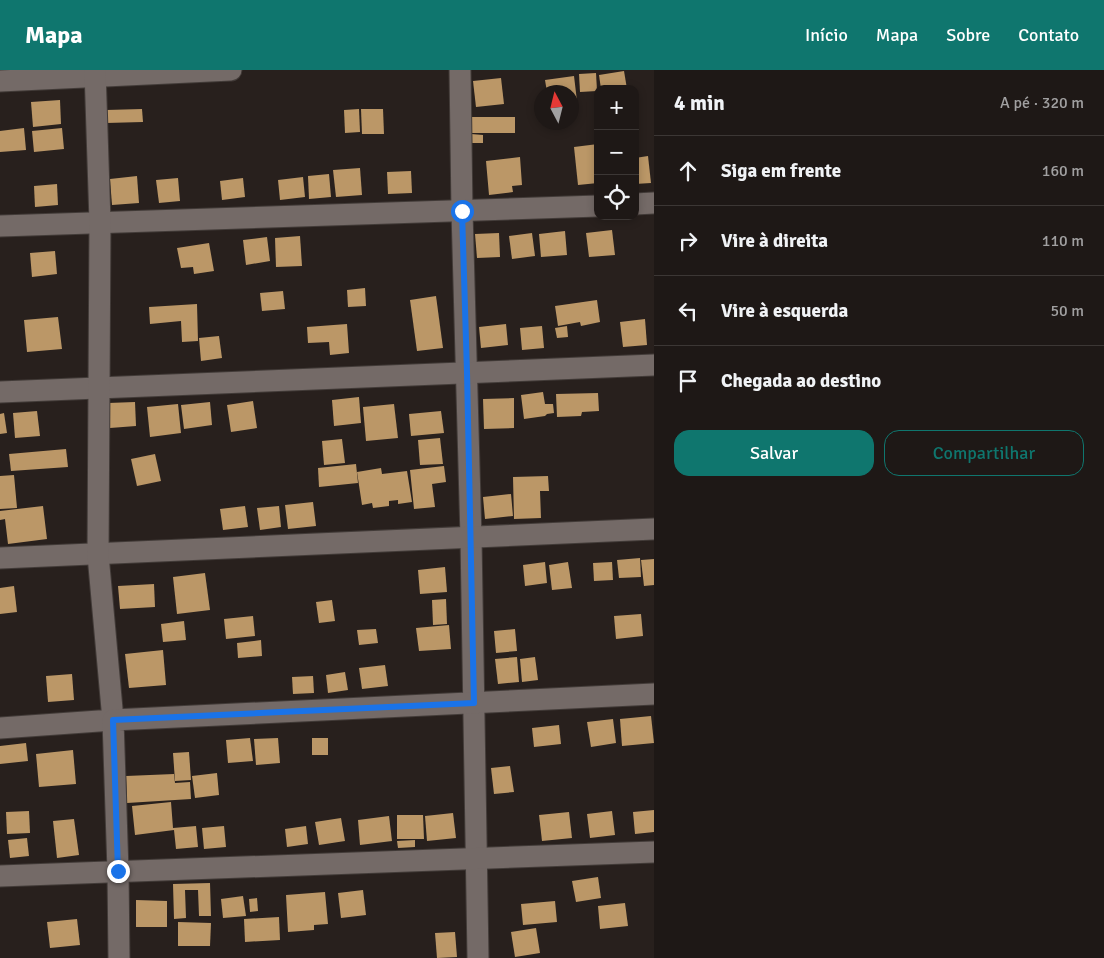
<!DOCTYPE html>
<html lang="pt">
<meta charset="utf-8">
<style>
:root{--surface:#1e1816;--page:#26211f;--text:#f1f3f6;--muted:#a1a0a1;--line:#3c3735;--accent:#0f766e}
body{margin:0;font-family:Signika,sans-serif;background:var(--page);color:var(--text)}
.controls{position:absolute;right:15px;top:15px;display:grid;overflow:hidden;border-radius:10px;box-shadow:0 2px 8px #0003}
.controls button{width:45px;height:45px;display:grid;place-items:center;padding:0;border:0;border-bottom:1px solid var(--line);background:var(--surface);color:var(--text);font:25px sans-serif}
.compass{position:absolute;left:534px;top:15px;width:45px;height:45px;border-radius:50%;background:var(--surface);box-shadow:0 2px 8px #0003;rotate:353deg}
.stop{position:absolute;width:15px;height:15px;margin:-11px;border:4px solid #1a73e8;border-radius:50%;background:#fff}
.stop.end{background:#1a73e8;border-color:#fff;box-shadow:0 1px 5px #0008}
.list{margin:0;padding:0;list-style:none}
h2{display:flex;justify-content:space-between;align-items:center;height:65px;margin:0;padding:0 20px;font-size:21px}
h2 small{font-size:16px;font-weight:400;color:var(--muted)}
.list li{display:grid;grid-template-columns:32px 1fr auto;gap:15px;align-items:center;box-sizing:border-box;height:70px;padding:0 20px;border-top:1px solid var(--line)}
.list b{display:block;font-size:19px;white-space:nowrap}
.list em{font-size:16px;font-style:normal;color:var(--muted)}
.actions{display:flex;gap:10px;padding:15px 20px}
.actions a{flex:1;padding:11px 0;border:1px solid var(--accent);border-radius:15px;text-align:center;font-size:18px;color:var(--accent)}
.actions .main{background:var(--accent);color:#fff}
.icon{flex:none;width:28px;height:28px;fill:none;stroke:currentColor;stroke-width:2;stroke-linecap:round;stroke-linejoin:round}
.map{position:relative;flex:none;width:654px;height:888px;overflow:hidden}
header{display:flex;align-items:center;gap:30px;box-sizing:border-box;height:70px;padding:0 25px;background:var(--accent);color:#fff}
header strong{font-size:24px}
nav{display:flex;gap:28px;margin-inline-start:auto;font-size:18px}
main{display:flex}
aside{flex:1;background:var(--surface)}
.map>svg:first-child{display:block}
</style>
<header>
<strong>Mapa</strong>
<nav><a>Início</a><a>Mapa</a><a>Sobre</a><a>Contato</a></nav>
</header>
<main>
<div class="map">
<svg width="654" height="888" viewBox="0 0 654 888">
<rect width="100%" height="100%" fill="#28201d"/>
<g fill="#bb9767">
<path d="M624 1 627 19H601L599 5Z"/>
<path d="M596 3 597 21 580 22 579 4Z"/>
<path d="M574 6 577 31H572V22H547L545 10Z"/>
<path d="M501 8 504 34 476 37 473 11Z"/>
<path d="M60 30 61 54 33 57 31 32Z"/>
<path d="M142 39 143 52 106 53V40Z"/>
<path d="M359 39 360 62 345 63 344 40Z"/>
<path d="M361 39H383L384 64H362Z"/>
<rect x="470" y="47" width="45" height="16"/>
<path d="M24 58 26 80 0 82V61Z"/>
<path d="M62 58 64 79 34 82 32 61Z"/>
<path d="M471 64 483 65V73H471Z"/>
<path d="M598 74V113L578 115 574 77Z"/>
<path d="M648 86 651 113 635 114V88Z"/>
<path d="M520 87 522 115 512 116 513 122 489 125 486 91Z"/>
<path d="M360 98 362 125 336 127 333 100Z"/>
<path d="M411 101 412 123 388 124 387 102Z"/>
<path d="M329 104 331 127 309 129 308 106Z"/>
<path d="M137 106 139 133 112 135 110 109Z"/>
<path d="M303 107 305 127 280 130 278 110Z"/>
<path d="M178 108 180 131 159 133 156 110Z"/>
<path d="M243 108 245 127 222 130 220 111Z"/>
<path d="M57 114 58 135 35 137 34 116Z"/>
<path d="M612 160 615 185 589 187 586 163Z"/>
<path d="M565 161 567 185 541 187 539 164Z"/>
<path d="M499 163 500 187 477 188 475 164Z"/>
<path d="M532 163 535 186 512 189 509 166Z"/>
<path d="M300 166 302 196 276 197 275 168Z"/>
<path d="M267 167 270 191 246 195 243 170Z"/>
<path d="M209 173 214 201 194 204 193 197 181 198 177 178Z"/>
<path d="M55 181 57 204 32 207 30 183Z"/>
<path d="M365 218 366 236 348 237 347 220Z"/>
<path d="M283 221 285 239 262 241 260 223Z"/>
<path d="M436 226 443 278 417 281 410 230Z"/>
<path d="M597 230 600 252 581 256 580 252 558 256 555 236Z"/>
<path d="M197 234 198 271 182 272 181 251 150 254 149 237Z"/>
<path d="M58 247 62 279 27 282 24 250Z"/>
<path d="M645 249 647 275 623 277 620 252Z"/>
<path d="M347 254 349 283 330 285 329 272 308 273 307 257Z"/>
<path d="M506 254 508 275 481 278 479 257Z"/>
<path d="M542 256 544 278 522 280 520 258Z"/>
<path d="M567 256 568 267 557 268 555 258Z"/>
<path d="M219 266 222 288 201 291 199 268Z"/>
<path d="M543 322 545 334H553L554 343 547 344 545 346 524 349 521 325Z"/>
<path d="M598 323 599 341 582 342 581 346 557 347 556 324Z"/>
<path d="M359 327 361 353 334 356 332 330Z"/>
<path d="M514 328V358L484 359 483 329Z"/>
<path d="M253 331 257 358 231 362 227 335Z"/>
<path d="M135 332 136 356 110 358 108 333Z"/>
<path d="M210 332 212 355 184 359 181 335Z"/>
<path d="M178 334 181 363 150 367 147 337Z"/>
<path d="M394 334 398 368 366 371 363 337Z"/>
<path d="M37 341 40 366 15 368 13 343Z"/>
<path d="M441 341 444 363 411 366 409 344Z"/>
<path d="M4 343 7 363 0 364V344Z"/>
<path d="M440 368 443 394 420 395 418 370Z"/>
<path d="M342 369 345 393 324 395 322 371Z"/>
<path d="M66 379 68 397 11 401 9 384Z"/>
<path d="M155 384 161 411 137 416 131 389Z"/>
<path d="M356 394 358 413 319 417 318 398Z"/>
<path d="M444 396 446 412 432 414 435 437 414 439 410 400Z"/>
<path d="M381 398 382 404 407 401 412 432 398 434V430L389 431V436L373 438 372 433 362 435 357 402Z"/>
<path d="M14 405 17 438 0 439V406Z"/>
<path d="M548 406 549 421H540L541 448 514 449 513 407Z"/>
<path d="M511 424 513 446 485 449 483 427Z"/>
<path d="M313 432 316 456 288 459 285 435Z"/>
<path d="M43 436 47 469 8 474 5 449 0 450V441Z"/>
<path d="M245 436 248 457 223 460 220 439Z"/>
<path d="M279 436 281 457 260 460 257 438Z"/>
<path d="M640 488 641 507 619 508 617 490Z"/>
<path d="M654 489V515L644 516 641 490Z"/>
<path d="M545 492 547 513 525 516 523 495Z"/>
<path d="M568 492 572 518 552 520 549 495Z"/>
<path d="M612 492 613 510 594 511 593 493Z"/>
<path d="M445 497 447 522 420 524 418 500Z"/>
<path d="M205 503 210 540 177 544 173 507Z"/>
<path d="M154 514 155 537 120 539 118 516Z"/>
<path d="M14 516 17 542 0 544V518Z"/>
<path d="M446 529 447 554 433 555 432 530Z"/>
<path d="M332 530 335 551 319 553 316 532Z"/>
<path d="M641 544 643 566 616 569 614 546Z"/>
<path d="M253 546 255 566 226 569 224 549Z"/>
<path d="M184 551 186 570 163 572 161 554Z"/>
<path d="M449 555 451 579 419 581 416 558Z"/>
<path d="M376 559 378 573 359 575 357 560Z"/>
<path d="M515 559 517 581 496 583 494 561Z"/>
<path d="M261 570 262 586 238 588 237 573Z"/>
<path d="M163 580 166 615 129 618 125 584Z"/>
<path d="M517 587 519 612 498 614 495 589Z"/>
<path d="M535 587 538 610 522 612 520 589Z"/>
<path d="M385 595 388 616 362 619 359 598Z"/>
<path d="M345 602 348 620 328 623 326 605Z"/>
<path d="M72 604 74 630 48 632 46 606Z"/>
<path d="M313 606 314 623 293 624 292 607Z"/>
<path d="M651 646 654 673 622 676 620 649Z"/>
<path d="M613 649 616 673 591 677 587 652Z"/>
<path d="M559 655 561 674 534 677 532 658Z"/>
<path d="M250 668 253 691 228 693 226 670Z"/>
<path d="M278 668 280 693 256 695 254 669Z"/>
<rect x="312" y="668" width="16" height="17"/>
<path d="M26 673 28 691 0 694V676Z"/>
<path d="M73 680 76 714 39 717 36 684Z"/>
<path d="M189 682 191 710 175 711 173 683Z"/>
<path d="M510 696 514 722 494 724 491 698Z"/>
<path d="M217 703 219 725 195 728 192 706Z"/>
<path d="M174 704 175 713 190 712 191 729 127 733 126 706Z"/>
<path d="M171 732 173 758 196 756 198 777 176 779 174 760 135 765 132 736Z"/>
<path d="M654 740V762L635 764 633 742Z"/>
<path d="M29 741 30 763 7 764 6 742Z"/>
<path d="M612 741 615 765 590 768 587 744Z"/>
<path d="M569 742 572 768 542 771 539 745Z"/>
<path d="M453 743 456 768 427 771 425 746Z"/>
<path d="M397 745H423L424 769H397Z"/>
<path d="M389 746 392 771 360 775 358 750Z"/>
<path d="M341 748 345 771 319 775 315 752Z"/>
<path d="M74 749 79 785 57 788 53 751Z"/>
<path d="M224 756 226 777 204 779 202 758Z"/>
<path d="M306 756 308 774 287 777 285 759Z"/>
<path d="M27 768 29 786 10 788 8 770Z"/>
<path d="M415 770V777L398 778 397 771Z"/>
<path d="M598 807 601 828 576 832 572 811Z"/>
<path d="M210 813 211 846H199L198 820H185L186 848 174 849 173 814Z"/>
<path d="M363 820 366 845 341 848 338 823Z"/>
<path d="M325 822 328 854 314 855V860L288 862 286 825Z"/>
<path d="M243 826 246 846 223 848 221 829Z"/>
<path d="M257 828 258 841 250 842 249 829Z"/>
<path d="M136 830 167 831V857H136Z"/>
<path d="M555 831 557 852 523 855 521 834Z"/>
<path d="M625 833 628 856 600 859 598 836Z"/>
<path d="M279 847 280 870 245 872 244 849Z"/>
<path d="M77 849 80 875 50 878 47 852Z"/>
<path d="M178 852 211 853 210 876H178Z"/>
<path d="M536 858 540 883 515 887 511 862Z"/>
<path d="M455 862 457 887 437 888 435 863Z"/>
</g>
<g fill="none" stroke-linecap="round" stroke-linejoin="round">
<g stroke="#423b38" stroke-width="23">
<g id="street">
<path d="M460 0 462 141 471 468 478 888"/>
<path d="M0 11 231 0"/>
<path d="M635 134 654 133"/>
<path d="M0 156 598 136"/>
<path d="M0 322 654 295"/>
<path d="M0 488 654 459"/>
<path d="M0 658 113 650 98 485 100 152 95 0"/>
<path d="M0 806 654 782"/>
<path d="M119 888 118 801 113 650 654 624"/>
</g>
</g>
<use href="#street" stroke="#746a67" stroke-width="21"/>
</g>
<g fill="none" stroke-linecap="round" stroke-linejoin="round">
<path stroke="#1a73e8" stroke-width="6" d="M118 801 113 650 474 633 467 302 462 141"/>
</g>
</svg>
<div class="controls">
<button>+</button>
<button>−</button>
<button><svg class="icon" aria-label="locate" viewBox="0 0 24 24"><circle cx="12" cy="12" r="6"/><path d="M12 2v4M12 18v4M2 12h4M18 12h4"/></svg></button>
</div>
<svg class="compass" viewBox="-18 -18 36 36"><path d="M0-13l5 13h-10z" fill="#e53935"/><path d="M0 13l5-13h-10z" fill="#a1a0a1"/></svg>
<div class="stop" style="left:462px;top:141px"></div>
<div class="stop end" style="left:118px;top:801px"></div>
</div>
<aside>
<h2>4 min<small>A pé · 320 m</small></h2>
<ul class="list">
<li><svg class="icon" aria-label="ahead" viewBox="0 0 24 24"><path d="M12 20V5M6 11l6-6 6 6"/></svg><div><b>Siga em frente</b></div><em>160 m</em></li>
<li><svg class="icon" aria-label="right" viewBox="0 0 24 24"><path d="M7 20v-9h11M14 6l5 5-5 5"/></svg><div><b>Vire à direita</b></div><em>110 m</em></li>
<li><svg class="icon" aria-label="left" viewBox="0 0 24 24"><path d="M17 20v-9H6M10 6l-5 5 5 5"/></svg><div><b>Vire à esquerda</b></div><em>50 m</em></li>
<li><svg class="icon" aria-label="arrive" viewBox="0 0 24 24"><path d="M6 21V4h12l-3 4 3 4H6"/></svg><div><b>Chegada ao destino</b></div></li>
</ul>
<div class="actions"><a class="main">Salvar</a><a>Compartilhar</a></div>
</aside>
</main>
